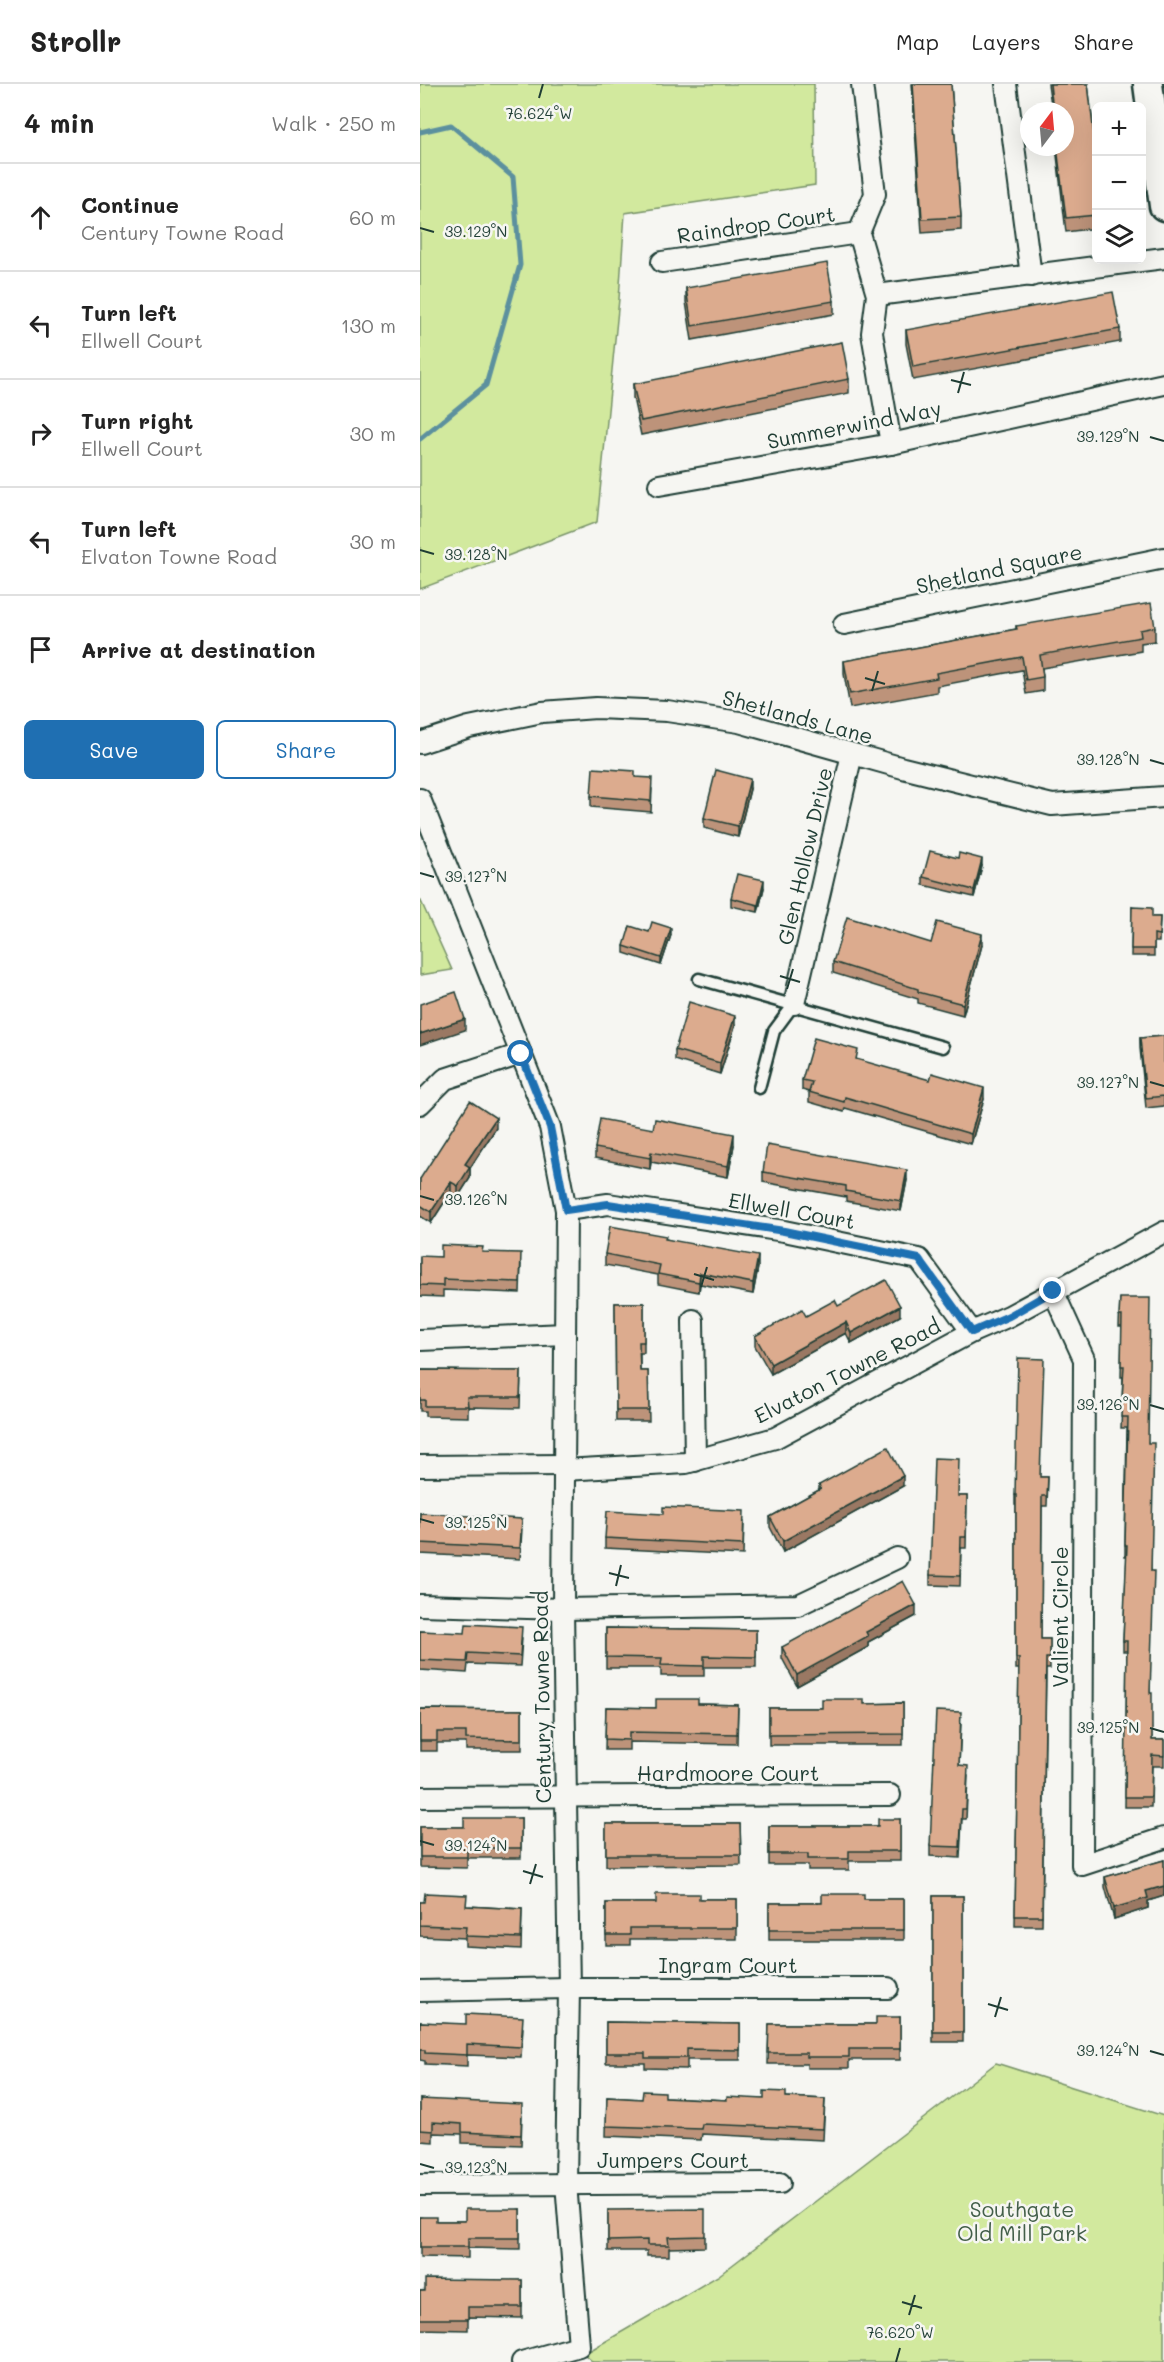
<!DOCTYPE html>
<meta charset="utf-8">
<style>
:root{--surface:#fff;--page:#f6f6f6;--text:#222;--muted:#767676;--line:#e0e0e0;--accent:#1f6fb2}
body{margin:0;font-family:Mali,sans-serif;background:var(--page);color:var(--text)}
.controls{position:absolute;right:18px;top:18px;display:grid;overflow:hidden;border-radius:9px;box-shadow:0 6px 24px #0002}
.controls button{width:54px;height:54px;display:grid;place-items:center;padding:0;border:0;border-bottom:2px solid var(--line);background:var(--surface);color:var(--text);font:30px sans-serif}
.compass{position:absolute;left:600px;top:18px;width:54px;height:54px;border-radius:50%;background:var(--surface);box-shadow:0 6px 24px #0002;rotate:16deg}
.stop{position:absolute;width:18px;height:18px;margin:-14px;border:4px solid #1f6fb2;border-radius:50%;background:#fff}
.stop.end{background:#1f6fb2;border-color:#fff;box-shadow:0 2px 6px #0008}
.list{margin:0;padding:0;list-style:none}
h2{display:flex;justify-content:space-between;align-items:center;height:78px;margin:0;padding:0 24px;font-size:26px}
h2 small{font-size:20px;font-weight:400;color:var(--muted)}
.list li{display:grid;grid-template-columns:39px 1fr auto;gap:18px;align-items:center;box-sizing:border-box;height:108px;padding:0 24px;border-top:2px solid var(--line)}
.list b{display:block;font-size:22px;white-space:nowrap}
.list p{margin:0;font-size:20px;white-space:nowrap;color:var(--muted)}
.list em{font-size:20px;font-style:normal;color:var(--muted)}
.actions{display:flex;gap:12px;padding:18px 24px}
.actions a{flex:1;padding:14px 0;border:2px solid var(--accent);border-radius:9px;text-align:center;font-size:21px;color:var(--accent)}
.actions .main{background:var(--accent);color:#fff}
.icon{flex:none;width:33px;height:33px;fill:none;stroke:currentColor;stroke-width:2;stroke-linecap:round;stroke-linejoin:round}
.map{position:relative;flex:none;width:744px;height:2278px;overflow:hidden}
header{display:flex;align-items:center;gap:36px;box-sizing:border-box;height:84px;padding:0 30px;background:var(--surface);border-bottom:2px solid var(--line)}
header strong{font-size:28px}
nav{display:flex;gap:33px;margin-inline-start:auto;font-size:21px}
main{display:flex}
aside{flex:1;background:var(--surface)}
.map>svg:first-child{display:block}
</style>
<header>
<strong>Strollr</strong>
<nav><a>Map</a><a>Layers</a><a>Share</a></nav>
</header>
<main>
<aside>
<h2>4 min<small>Walk · 250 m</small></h2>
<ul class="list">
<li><svg class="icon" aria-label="ahead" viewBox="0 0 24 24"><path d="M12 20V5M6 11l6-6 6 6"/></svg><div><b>Continue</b><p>Century Towne Road</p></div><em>60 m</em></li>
<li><svg class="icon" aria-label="left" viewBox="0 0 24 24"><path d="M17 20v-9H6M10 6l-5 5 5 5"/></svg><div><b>Turn left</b><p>Ellwell Court</p></div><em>130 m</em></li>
<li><svg class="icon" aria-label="right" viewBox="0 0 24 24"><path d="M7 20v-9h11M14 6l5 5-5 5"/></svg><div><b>Turn right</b><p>Ellwell Court</p></div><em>30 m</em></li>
<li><svg class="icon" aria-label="left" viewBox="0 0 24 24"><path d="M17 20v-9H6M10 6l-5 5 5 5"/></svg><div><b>Turn left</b><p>Elvaton Towne Road</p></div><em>30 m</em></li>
<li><svg class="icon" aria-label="arrive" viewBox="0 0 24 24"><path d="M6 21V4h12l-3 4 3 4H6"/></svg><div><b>Arrive at destination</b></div></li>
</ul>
<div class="actions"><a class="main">Save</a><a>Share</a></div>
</aside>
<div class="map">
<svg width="744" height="2278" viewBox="0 0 744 2278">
<rect width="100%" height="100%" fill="#f6f6f2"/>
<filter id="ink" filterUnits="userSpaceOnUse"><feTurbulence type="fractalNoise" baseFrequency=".0167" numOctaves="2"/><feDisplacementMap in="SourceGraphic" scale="12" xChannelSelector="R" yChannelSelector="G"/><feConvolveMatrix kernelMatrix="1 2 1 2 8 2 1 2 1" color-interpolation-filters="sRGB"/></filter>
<g filter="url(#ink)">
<g fill="#d2e99e" stroke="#789369" stroke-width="1.5">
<path d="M0 0H394L395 101 205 129 199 215 177 438 0 505Z"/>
<path d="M0 815 32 886 0 891Z"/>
<path d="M576 1979 744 2032V2278H173L164 2270 298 2192Z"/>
</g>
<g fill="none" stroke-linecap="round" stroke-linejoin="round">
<path stroke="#5b909e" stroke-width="5" d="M0 48 31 41 93 93 100 181 66 301 0 355"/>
<g stroke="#1f3d34" stroke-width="15">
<g id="lane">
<path d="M279 895 523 963"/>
<path d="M339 1004 354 947 374 920"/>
</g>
</g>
<g stroke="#1f3d34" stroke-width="24">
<g id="street">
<path d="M442 0 455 110 439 149 457 211 452 249 471 360"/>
<path d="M586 0 611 192"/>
<path d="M242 178 439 149"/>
<path d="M457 211 744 174"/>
<path d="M239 401 471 360 744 300"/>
<path d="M424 540 744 474"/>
<path d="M0 659 49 643 122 628 176 624 247 627 319 638 483 684 632 721 744 713"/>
<path d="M0 715 130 1043 146 1126 143 1525 149 1904 146 2099 159 2262 102 2278"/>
<path d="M374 920 432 670"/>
<path d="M0 1020 25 995 101 970"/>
<path d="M146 1126 188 1120 364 1147 499 1175 552 1248"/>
<path d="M633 1207 664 1275 662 1781 744 1754"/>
<path d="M273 1236 275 1377"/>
<path d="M0 1256 145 1250"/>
<path d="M0 1382 144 1381"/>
<path d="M144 1386 266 1379 355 1354 552 1248 589 1232 744 1148"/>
<path d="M0 1521 143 1525 378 1521 477 1474"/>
<path d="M0 1713 470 1711"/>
<path d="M0 1907 149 1904H468"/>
<path d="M0 2101 360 2099"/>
</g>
</g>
<g stroke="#1f3d34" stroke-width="33">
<path id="secondary" d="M728 0 744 122"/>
</g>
<use href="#lane" stroke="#f6f6f2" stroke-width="10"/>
<use href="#street" stroke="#f6f6f2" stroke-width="20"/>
<use href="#secondary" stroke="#f6f6f2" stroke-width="28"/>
</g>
<g fill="#bd937a" stroke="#1f3d34" stroke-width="1.5">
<path d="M492 0H531L541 133V146L502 149Z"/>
<path d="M628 0H668L676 68V144L646 148 636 63H645V27H632Z"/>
<path d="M266 204 414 217V230L272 256 266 218Z"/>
<path d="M700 245V258L493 296 486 260V246Z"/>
<path d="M429 295V309L221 351 213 314V300Z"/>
<path d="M596 542 735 543V557L721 559V567L622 584 623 593V607L606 610 602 586 517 602V608L430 624 424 590V577L596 545Z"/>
<path d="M215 693 232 705 231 728 171 723V712Z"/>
<path d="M330 705 318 753 284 744V734Z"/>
<path d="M562 782 554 813 503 801V793Z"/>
<path d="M344 804 338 828 311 822V814Z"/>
<path d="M712 823 732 833H740L739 858H734V872H711Z"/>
<path d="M229 848 251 851 241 881 204 869V862Z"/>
<path d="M511 859 562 861 543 931 498 919V915L413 889V878Z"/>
<path d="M315 942 300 990 255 976V966Z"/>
<path d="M744 952V1022L726 1024 720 964V954Z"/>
<path d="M438 976 564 1015 551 1060 425 1024 424 1028 389 1018V1008L382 1006V996Z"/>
<path d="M76 1044 50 1084V1094L38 1113 31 1108 11 1139 0 1132V1095Z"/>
<path d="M314 1061 308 1093 231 1078 230 1085 175 1074V1064Z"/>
<path d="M343 1088 487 1096 481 1127 426 1117V1113L343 1098Z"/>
<path d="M246 1155 338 1183 333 1210 280 1200 279 1208 238 1200V1191L185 1181V1170Z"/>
<path d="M62 1168 101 1180 100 1209 23 1206V1213L0 1212V1173H21Z"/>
<path d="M700 1214 728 1359 731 1487 730 1609 732 1656H744V1682H732L731 1723H705L707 1567H703V1557L707 1472H705V1461L707 1344H701L703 1293H701L702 1243H699Z"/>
<path d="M195 1219H224V1269H220V1287H228L229 1337H196Z"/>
<path d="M418 1222 480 1232 431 1259 426 1249 351 1290 335 1262V1252L386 1232Z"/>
<path d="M0 1286 101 1287 100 1324 48 1323V1333L5 1332V1327H0Z"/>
<path d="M621 1393H628L627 1422H622L621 1555H630V1585H626L622 1842H595L599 1585H596V1421H595V1411Z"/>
<path d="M399 1401 483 1402 363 1468 350 1443V1433L399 1406Z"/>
<path d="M538 1412H547L546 1464H541L540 1502 510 1501V1491Z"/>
<path d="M0 1429 102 1445 100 1475 0 1470Z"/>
<path d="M243 1430 324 1438 323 1471 185 1464V1454Z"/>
<path d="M496 1532 448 1558V1563L377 1602 362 1574V1563Z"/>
<path d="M186 1544 336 1546V1583H284V1592H241V1584H186Z"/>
<path d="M0 1547 102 1554 100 1582 48 1580 47 1589 0 1586Z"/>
<path d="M483 1619V1661H349V1624H402L444 1620Z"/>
<path d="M278 1620 318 1621 317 1660 209 1658V1666H185L186 1623 236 1624Z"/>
<path d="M0 1625 102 1626V1666H46V1659H17V1667H0Z"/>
<path d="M541 1639 539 1681 548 1692 546 1735H542L540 1774 510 1772V1762Z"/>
<path d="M101 1734V1774H47V1784L0 1783V1743H44Z"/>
<path d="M480 1735V1777H429V1786H388V1781H349V1742H458Z"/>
<path d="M186 1740H320L321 1781 186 1782Z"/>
<path d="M744 1776V1812L728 1817V1824L694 1835 685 1803V1793Z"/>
<rect x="513" y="1812" width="30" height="146"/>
<path d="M279 1815H317V1855H210V1861H186V1819H236Z"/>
<path d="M444 1815H484V1856H349V1819H402Z"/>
<path d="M0 1818 47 1822 102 1825 101 1865 45 1862V1854L0 1852Z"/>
<path d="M480 1933V1976H429V1984H387V1980H348L349 1940H456Z"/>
<path d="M0 1938 103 1944 101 1973 47 1971V1982L5 1980V1977L0 1976Z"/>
<path d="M186 1938 320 1940V1976H267V1985L225 1984V1979H186Z"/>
<path d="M187 2013 222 2015 245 2013 307 2016 344 2015 366 2013 405 2015 403 2056 282 2050 281 2056 186 2052Z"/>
<path d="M0 2015 102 2031 101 2061 42 2059V2050L13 2049V2058L0 2057Z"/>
<path d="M100 2125V2165L48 2164V2174L0 2173V2133L16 2137H45Z"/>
<path d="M188 2126 285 2152V2163L249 2164V2172H227V2167H188Z"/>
<path d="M102 2196V2234L48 2233V2246L0 2245V2207Z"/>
</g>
<g fill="#9a7863" stroke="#1f3d34" stroke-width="1.5">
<path d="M330 695V705L318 753V742Z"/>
<path d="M562 775V782L554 813V806Z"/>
<path d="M344 796V804L338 828V821Z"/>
<path d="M251 844V851L241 881V874Z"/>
<path d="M562 850V861L543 931V920Z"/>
<path d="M315 932V942L300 990V979Z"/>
<path d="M45 935V946L0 961V950Z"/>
<path d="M564 1004V1015L551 1060V1050Z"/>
<path d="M76 1034V1044L50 1084V1094L38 1113V1102L45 1080Z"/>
<path d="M314 1050V1061L308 1093V1082Z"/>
<path d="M231 1068V1078L230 1085V1074Z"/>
<path d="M487 1086V1096L481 1127V1117Z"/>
<path d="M31 1098V1108L11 1139V1128Z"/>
<path d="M338 1172V1183L333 1210V1199Z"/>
<path d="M280 1189V1200L279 1208V1198Z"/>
<path d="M480 1222V1232L431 1259V1249Z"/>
<path d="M426 1238V1249L351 1290V1280Z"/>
<path d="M483 1392V1402L363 1468V1457Z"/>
<path d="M496 1521V1532L448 1558V1563L377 1602V1591L446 1548Z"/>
<path d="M744 1802V1812L728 1817V1824L694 1835V1824L726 1807Z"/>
</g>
<g fill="#dcab8e" stroke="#1f3d34" stroke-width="1.5">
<path d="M493 0H531L541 133 502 135Z"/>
<path d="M630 0H668L676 68V131L646 134 637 63H645V27H633Z"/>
<path d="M407 179 414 217 272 242 266 204Z"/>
<path d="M693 208 700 245 493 283 486 246Z"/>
<path d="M422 258 429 295 221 337 213 300Z"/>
<path d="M731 519 735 543 720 546 721 553 620 571 623 593 606 596 602 573 516 589 517 594 430 610 424 577 597 545 596 542Z"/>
<path d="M173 684 215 687V693L232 694 231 717 171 712Z"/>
<path d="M296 686 330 695 318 742 284 734Z"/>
<path d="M510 767 538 774 539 769 562 775 554 806 503 793Z"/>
<path d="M317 790 344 796 338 821 311 814Z"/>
<path d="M712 823 732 824V833H740L739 851 734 850V865H711Z"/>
<path d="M427 833 511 859 517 838 562 850 543 920 498 908V905L413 878Z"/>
<path d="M232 838 251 844 241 874 204 862 210 842 229 848Z"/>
<path d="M36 908 45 935 0 950V920Z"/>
<path d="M269 918 315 932 300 979 255 966Z"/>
<path d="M744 952V1012L726 1014 720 954Z"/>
<path d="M394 954 438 966 436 975 510 996 512 989 564 1004 551 1050 425 1013 424 1018 389 1008 392 998 382 996Z"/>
<path d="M50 1017 76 1034 45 1080 50 1083 38 1102 31 1098 11 1128 0 1121V1095Z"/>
<path d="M180 1035 233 1045 235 1035 314 1050 308 1082 231 1068 230 1074 175 1064Z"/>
<path d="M347 1061 487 1086 481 1117 426 1107V1102L343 1088Z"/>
<path d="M190 1142 246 1152 245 1155 338 1172 333 1199 280 1189 279 1198 238 1190 240 1181 185 1170Z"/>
<path d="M21 1161 63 1163 62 1168 101 1169 100 1198 23 1195V1202L0 1201V1172L21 1173Z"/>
<path d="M466 1196 480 1222 431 1249 426 1238 351 1280 335 1252 382 1225 386 1232 415 1216 418 1222Z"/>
<path d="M700 1214H730L728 1359H734L731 1487H734L730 1609H732V1656H744V1672L732 1671 731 1713H705L707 1557H703L707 1461H705L708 1333H701L704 1282H701L702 1232H699Z"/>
<path d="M195 1219H224V1258H219L220 1287H228L229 1326H196Z"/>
<path d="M598 1274 624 1275 620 1393H628L627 1412H622L621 1555H630V1574H626L622 1832H595L599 1574H596V1411H595Z"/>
<path d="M0 1286 101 1287 100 1313H47L48 1322H5V1316H0Z"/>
<path d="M468 1363 483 1392 363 1457 350 1433 401 1405 399 1401Z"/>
<path d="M514 1374 539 1375 538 1412H547L546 1453H541L540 1492 510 1491Z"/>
<path d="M243 1423 324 1427 323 1461 185 1454 187 1427 243 1430Z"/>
<path d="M0 1429 102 1435 100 1464 0 1459Z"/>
<path d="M483 1497 496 1521 446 1548 448 1552 377 1591 362 1563Z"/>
<path d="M46 1540 102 1543 100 1572 48 1569 47 1578 0 1576V1547L45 1549Z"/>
<path d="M186 1544 336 1546V1573L284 1572V1582L241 1581 242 1574 186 1573Z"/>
<path d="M236 1615H278V1620L318 1621 317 1650 209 1648V1656L185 1655 186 1623 236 1624Z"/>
<path d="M402 1615H444V1620L483 1619V1650L349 1651V1624H402Z"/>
<path d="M0 1625 102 1626V1656L46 1655V1648H17V1657H0Z"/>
<path d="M516 1627 541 1628 539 1681 548 1682 546 1725H542L540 1763 510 1762Z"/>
<path d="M44 1734H101V1764H47V1773H0V1743H44Z"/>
<path d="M458 1735H480V1767H429V1775H388V1770H349V1742H458Z"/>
<path d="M186 1740H320L321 1771H186Z"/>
<path d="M744 1776V1802L726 1807 728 1814 694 1824 685 1793Z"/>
<path d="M5 1809 47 1811 46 1822 102 1825 101 1854 45 1852 46 1843 0 1841V1818H4Z"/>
<path d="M236 1810H279V1815H317V1844H210V1851H186V1819H236Z"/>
<path d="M402 1810H444V1815H484V1846H349V1819H402Z"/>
<rect x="513" y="1812" width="30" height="136"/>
<path d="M46 1930 103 1933 101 1963 47 1960V1971L5 1969V1966H0V1938L46 1940Z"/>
<path d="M456 1933H480V1965H429V1973H387V1969H348L349 1940H456Z"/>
<path d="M186 1938 320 1940V1966L267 1965V1974H225V1969H186Z"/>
<path d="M223 2007 245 2008V2013L307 2016V2013L344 2015V2007L366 2008V2013L405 2015 403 2045 282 2040 281 2045 186 2042 187 2013 222 2015Z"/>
<path d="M0 2015 102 2020 101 2051 42 2048V2040L13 2038V2047L0 2046Z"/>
<path d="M45 2125H100V2154H48V2163H0V2133H16V2137H45Z"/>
<path d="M285 2125V2152L248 2153 249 2161H227V2156L188 2157V2126Z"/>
<path d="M5 2195 102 2196V2223H48V2235H0V2207H5Z"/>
</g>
</g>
<g fill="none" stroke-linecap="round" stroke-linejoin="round" filter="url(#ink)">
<path stroke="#1f6fb2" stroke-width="8" d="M101 970 130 1043 146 1126 188 1120 364 1147 499 1175 552 1248 589 1232 633 1207"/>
</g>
<path fill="none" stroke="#1f3d34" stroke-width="2" d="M119 14 123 0M0 144 14 148M531 296 551 301M538 309 544 288M730 353 744 357M0 466 14 470M445 594 465 600M452 607 458 587M730 676 744 680M0 789 14 793M360 892 380 898M367 905 373 885M730 998 744 1002M0 1112 14 1116M274 1190 294 1196M281 1203 287 1183M730 1321 744 1325M0 1435 14 1439M189 1489 209 1494M196 1502 201 1481M730 1644 744 1648M0 1757 14 1761M103 1787 123 1793M110 1800 116 1780M568 1920 588 1926M575 1933 581 1913M730 1967 744 1971M0 2080 14 2084M482 2218 502 2224M489 2231 495 2211M476 2278 480 2264"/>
<g text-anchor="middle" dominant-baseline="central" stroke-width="5" stroke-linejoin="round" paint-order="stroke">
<g font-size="21" fill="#1f3d34" stroke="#f6f6f2">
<text transform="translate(336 140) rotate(-8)">Raindrop Court</text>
<text transform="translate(434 340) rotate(-11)">Summerwind Way</text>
<text transform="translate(579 484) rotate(-12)">Shetland Square</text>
<text transform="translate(378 632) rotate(15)">Shetlands Lane</text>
<text transform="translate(384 772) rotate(-77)">Glen Hollow Drive</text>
<text transform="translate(372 1126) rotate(10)">Ellwell Court</text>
<text transform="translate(427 1286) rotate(-27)">Elvaton Towne Road</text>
<text transform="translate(639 1533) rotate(-90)">Valient Circle</text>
<text transform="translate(121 1613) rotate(-91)">Century Towne Road</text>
<text x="308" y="1688">Hardmoore Court</text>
<text x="308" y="1880">Ingram Court</text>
<text x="253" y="2075">Jumpers Court</text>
</g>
<g font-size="21" fill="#435f49" stroke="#f6f6f2">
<text x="602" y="2124">Southgate<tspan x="602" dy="24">Old Mill Park</tspan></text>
</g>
</g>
<g font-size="15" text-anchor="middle" fill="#1f3d34" stroke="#f6f6f2" stroke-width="5" stroke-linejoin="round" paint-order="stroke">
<text x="119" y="35">76.624°W</text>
<text x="56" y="153">39.129°N</text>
<text x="688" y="358">39.129°N</text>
<text x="56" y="476">39.128°N</text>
<text x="688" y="681">39.128°N</text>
<text x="56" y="798">39.127°N</text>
<text x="688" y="1004">39.127°N</text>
<text x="56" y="1121">39.126°N</text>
<text x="688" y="1326">39.126°N</text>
<text x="56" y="1444">39.125°N</text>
<text x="688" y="1649">39.125°N</text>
<text x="56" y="1767">39.124°N</text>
<text x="688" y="1972">39.124°N</text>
<text x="56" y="2089">39.123°N</text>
<text x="480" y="2254">76.620°W</text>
</g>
</svg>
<div class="controls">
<button>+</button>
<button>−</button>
<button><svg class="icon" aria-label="layers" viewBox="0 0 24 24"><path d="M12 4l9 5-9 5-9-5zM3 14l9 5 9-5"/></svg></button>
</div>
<svg class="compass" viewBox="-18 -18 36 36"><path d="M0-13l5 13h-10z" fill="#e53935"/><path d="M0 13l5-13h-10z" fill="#767676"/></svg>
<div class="stop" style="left:101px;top:970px"></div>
<div class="stop end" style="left:633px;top:1207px"></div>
</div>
</main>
